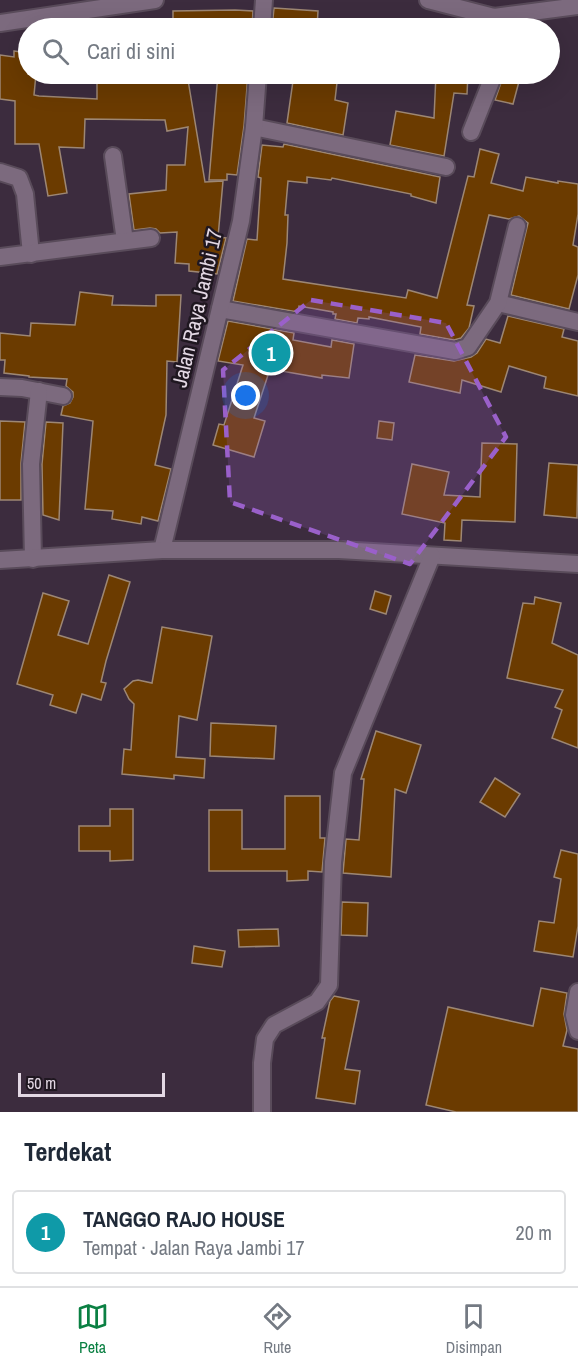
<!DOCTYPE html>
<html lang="id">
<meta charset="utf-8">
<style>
:root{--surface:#fff;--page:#f2f2f3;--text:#1f2937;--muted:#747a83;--line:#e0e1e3;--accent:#0b8043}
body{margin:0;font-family:"Archivo Narrow",sans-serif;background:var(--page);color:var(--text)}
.scale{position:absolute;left:18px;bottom:15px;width:147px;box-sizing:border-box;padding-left:6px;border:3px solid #e3d8e4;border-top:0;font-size:16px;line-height:21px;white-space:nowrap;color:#e3d8e4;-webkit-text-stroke:4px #1f1720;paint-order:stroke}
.you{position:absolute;left:246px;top:396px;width:21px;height:21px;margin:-15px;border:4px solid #fff;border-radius:50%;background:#1a73e8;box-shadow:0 0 0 9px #1a73e833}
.badge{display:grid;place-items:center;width:39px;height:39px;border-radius:50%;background:var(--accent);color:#fff;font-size:20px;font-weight:700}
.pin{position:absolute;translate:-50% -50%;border:3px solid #fff;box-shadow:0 2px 6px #0006}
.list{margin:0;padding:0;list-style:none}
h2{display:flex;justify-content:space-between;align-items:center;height:78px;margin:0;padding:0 24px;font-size:26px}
h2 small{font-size:20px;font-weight:400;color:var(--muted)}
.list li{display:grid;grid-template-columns:39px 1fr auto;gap:18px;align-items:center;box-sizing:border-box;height:84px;margin:0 12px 12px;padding:0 12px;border:2px solid var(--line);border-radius:6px}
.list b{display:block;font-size:22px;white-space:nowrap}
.list p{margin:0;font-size:20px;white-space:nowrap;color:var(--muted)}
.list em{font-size:20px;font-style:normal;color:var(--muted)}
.icon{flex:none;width:33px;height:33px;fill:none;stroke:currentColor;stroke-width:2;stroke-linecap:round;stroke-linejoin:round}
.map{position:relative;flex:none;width:578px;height:1112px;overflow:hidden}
.search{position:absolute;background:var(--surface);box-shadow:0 6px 24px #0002;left:18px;right:18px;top:18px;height:66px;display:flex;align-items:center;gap:15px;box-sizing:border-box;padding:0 21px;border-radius:33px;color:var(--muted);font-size:22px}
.sheet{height:174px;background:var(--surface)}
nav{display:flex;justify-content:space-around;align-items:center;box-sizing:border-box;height:84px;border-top:2px solid var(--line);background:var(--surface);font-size:16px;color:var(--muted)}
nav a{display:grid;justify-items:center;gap:3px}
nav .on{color:var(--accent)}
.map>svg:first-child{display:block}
</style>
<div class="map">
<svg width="578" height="1112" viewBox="0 0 578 1112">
<rect width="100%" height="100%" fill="#3c2c3e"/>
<g fill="#6b3b00" stroke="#9d8774" stroke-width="1.5">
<path d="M274 8 318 11 317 28H272Z"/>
<path d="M235 10 253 11 252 28 173 27V11Z"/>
<path d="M14 51 28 53V74H36L34 95 39 96 97 99V74H187L205 182 223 181 218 237 226 238 217 274 189 271V264L175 263 177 232 160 233 156 229 150 228 134 230 129 194 166 190 167 165H185L188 127 167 131 165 120 85 119 84 148 59 147 67 193 48 196 39 144H15V101L0 99V55L14 57Z"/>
<path d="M218 74H248L244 126 237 175 227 174V180H209Z"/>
<path d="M294 74H338L335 100 348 103 343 135 287 123Z"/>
<path d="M436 74H468L467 94 454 93 444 156 390 145 396 111 434 118Z"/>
<path d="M504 74H521L513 104 495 100Z"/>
<path d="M284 144 440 177 436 203 411 196V194L332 178 331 180 307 177V183L288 181 285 215H288L287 243 283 279 406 298 408 290 437 298 468 176 474 177 480 149 499 154 491 183 523 191 526 177 558 183V181L578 184V214L573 245 578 247V275L569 309 511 295 528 223 519 216 509 219 489 215 467 305 474 306 469 328 461 338 454 340 420 334 421 327 369 317V319L358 318 357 323 335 319 336 314H333V312L299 306 298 312 233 301 247 239 257 240 261 178 258 177 262 145 283 147Z"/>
<path d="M80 292 113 296 112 305 156 306V295H181L177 362 167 361 166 415 155 465 171 469 158 521 142 517 141 524 112 519 113 511 85 509 93 421 61 415 63 406 70 403 73 397V392L66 386 67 379 29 377V376L4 373 5 360H0V333L30 336 31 323 75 325Z"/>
<path d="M508 316 564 329 562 337 578 341V396L544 388 546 377 509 366 501 392 462 380 460 393 409 382 415 355 454 361 471 357 477 353 486 339 500 343Z"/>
<path d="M228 321 294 333 293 340 331 347 332 340 354 344 349 378 322 375V378L270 369 254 418 265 421 254 457 213 445 219 424 224 425 243 365 218 361Z"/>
<path d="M0 421 25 422 21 463V500H0Z"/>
<path d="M379 421 394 423 392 440 377 438Z"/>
<path d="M46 422 63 423 59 520 43 515 42 464Z"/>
<path d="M482 443 517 444 515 522 462 520 461 541 444 540 445 523 402 514 412 464 449 472 444 495 480 497Z"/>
<path d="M549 463 578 465 577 518 544 515Z"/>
<path d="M109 575 130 582 106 661 101 682 106 683 101 700 82 694 76 713 50 705 53 695 17 684 43 593 69 601 58 635 88 644Z"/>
<path d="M375 591 391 596 386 614 370 609Z"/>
<path d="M535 597 561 603 552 643 578 655V748L552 738 562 710 555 707 563 690 507 678 523 603 534 604Z"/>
<path d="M162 627 212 636 197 720 179 716 176 757 205 759 204 778 174 775V779L122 774 124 749 131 750 134 704 129 699 124 689 133 681 138 680 152 683Z"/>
<path d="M211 723 276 726 274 759 210 756Z"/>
<path d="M376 731 421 745 406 793 395 789 391 877 343 873 346 839 359 840 364 779H361Z"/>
<path d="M495 778 520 794 505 817 480 802Z"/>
<path d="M285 796H320V838H325L322 872 308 871V880L287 881V871H209V810H242V849H285Z"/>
<path d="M110 809H133V860L110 861V851H79V826H110Z"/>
<path d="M561 850 578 854V926L573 957 534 951 539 921 554 923 561 879 554 877Z"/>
<path d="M342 902 368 903 367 936 341 935Z"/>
<path d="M278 929 279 946 239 947 238 930Z"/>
<path d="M194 946 225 951 222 967 192 963Z"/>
<path d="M541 988 567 993 564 1014 567 1030 563 1046 578 1049V1112H456L426 1105 448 1007 533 1026Z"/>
<path d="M334 996 359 1001 345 1069 360 1071 355 1104 316 1098 325 1038H322L330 1001Z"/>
</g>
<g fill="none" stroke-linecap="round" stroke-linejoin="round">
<g stroke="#594b5a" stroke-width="20">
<g id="minor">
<path d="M428 0 494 17 578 6"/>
<path d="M0 23 155 0"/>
<path d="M262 28 264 0"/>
<path d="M254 127 446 167"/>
<path d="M471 132 494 74"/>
<path d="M113 156 125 241"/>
<path d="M0 172 19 178 25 194 31 254"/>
<path d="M0 257 151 238"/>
<path d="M498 303 578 322"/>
<path d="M220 309 455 351 468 347 498 303 517 226"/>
<path d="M0 387 22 388 63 396"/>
<path d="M162 550 241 221 254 127 258 74"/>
<path d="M33 559 31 464 39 391"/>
<path d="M0 560 162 550H339L578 564"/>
<path d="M578 992 574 1015 578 1031"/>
<path d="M262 1112V1063L265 1039 274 1025 317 1002 329 985 333 862 343 773 432 556"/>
</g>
</g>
<use href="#minor" stroke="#7c6a7e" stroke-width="16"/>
</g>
<path fill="#9a60ca" fill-opacity="0.2" stroke="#9a60ca" stroke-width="4.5" stroke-dasharray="12 8" stroke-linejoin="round" d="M311 300 446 323 506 437 410 564 230 502 223 370Z"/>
<g text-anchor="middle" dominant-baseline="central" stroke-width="5" stroke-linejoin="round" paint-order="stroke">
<g font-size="21" fill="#e3d8e4" stroke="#1f1720">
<text transform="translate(197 308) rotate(-77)">Jalan Raya Jambi 17</text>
</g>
</g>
</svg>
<div class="scale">50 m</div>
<div class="you"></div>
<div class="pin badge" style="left:271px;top:353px;background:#0f9aa8">1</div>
<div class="search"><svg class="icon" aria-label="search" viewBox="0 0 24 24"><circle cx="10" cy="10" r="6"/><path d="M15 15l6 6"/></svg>Cari di sini</div>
</div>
<section class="sheet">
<h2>Terdekat<small></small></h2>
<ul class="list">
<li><span class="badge" style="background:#0f9aa8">1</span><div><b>TANGGO RAJO HOUSE</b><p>Tempat · Jalan Raya Jambi 17</p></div><em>20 m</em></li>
</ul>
</section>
<nav>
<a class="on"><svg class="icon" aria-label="map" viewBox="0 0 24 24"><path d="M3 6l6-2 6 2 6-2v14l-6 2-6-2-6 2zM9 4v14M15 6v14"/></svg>Peta</a>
<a><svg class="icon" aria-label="directions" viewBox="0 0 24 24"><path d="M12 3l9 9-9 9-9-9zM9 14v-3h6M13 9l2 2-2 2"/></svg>Rute</a>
<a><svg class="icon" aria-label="saved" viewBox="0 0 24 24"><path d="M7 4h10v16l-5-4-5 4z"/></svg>Disimpan</a>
</nav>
